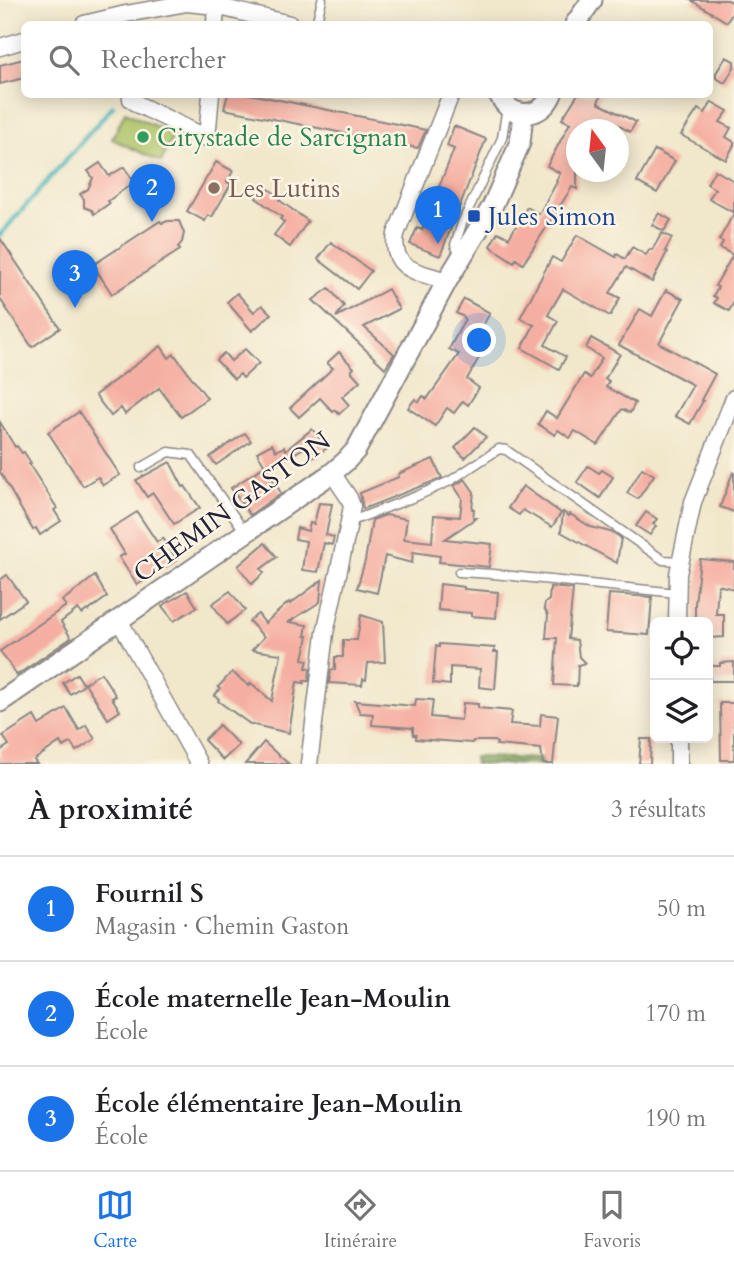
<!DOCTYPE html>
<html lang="fr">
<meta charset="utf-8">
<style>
:root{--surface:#fff;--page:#f6f6f6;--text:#202124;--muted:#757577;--line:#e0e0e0;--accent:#1a73e8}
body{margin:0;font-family:Cardo,serif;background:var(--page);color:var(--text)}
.controls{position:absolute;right:21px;bottom:21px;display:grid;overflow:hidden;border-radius:10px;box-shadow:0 4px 18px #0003}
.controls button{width:63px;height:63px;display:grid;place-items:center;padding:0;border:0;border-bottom:2px solid var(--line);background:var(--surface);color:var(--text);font:35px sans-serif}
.compass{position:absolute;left:566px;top:119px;width:63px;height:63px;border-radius:50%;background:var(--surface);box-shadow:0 4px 18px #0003;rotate:345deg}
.you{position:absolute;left:480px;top:341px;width:24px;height:24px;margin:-18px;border:5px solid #fff;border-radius:50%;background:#1a73e8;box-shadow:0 0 0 10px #1a73e833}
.badge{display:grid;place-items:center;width:46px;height:46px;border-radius:50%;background:var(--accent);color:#fff;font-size:23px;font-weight:700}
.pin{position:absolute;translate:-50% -58px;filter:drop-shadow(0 2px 4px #0008)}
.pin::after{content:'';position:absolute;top:37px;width:24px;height:21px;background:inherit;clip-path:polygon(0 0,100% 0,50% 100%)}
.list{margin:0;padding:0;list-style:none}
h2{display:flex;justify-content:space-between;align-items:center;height:91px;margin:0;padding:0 28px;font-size:30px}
h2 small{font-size:23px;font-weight:400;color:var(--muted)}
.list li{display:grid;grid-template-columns:46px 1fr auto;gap:21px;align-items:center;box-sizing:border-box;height:105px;padding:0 28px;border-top:2px solid var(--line)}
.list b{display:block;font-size:26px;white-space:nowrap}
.list p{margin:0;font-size:23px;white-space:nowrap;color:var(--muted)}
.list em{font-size:23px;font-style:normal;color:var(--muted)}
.icon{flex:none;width:38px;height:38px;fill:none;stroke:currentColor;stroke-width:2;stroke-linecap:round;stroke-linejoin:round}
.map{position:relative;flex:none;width:734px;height:764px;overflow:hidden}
.search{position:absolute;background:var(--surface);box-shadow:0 4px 18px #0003;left:21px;right:21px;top:21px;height:77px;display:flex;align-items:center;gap:18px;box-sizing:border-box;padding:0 24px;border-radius:10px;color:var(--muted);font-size:26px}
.sheet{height:406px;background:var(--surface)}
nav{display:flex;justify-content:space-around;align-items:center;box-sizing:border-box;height:98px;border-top:2px solid var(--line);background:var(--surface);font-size:19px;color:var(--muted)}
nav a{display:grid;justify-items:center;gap:4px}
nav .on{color:var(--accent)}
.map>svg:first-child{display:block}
</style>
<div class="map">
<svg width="734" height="764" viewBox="0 0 734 764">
<rect width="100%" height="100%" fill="#fcf5e5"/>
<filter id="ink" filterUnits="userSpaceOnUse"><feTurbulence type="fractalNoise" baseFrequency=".0143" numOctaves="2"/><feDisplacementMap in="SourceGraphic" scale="14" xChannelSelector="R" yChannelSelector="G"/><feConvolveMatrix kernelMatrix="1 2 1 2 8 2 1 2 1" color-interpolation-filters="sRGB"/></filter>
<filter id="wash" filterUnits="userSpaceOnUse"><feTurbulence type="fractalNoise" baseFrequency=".00686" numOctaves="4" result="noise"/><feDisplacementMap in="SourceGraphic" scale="28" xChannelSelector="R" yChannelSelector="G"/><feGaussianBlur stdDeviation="1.57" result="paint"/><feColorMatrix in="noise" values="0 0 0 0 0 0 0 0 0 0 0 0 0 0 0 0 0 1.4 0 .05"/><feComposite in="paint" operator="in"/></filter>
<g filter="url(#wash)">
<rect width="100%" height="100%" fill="#f1e8cc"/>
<path fill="#adc469" stroke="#687352" stroke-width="2" d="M125 112 174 135 161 162 112 139Z"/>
<path fill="#8aaa5d" stroke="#56664c" stroke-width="2" d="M474 757 542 759 543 764H475Z"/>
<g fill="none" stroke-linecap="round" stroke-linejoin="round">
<path stroke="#46b6bc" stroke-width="4.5" d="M0 235 113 106"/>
</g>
<g id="blocks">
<g fill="#f5afa2">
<path d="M691 0H728L734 3V10L727 22Z"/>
<path d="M726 57 734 61V67L725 83 716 78V73Z"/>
<path d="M24 59V78L0 84V65Z"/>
<path d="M228 94H250L426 130 418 148 224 109Z"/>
<path d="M578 94H601L598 103 636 122 630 132 616 124 613 130H577V189L572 187 523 264 516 259 514 262 490 246 498 232 509 238 527 207 539 214 557 182 556 181 560 173 547 166 570 123 562 119Z"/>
<path d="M712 102 728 111 720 122 731 128 726 137 734 142V145L726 160 681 135 698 109 705 113Z"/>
<path d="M454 126 486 139 440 256 410 244 417 228 422 230 454 149 447 146Z"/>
<path d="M655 150 675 161 657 193 637 182Z"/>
<path d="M216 162 233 171 227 182 231 184 212 217 208 215 205 221 187 211Z"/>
<path d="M100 163 109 176 124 167 134 182 108 201 110 203 94 214 92 210 84 207V199L80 194 88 189 93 178 88 171Z"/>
<path d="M715 170 734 181V302L729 311 714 303 717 298 713 296 718 287 715 286 733 255 720 248 723 242 719 240 734 213 709 199 715 189 707 184Z"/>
<path d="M265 186 281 198 279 200 308 221 290 247 274 235 284 222 280 219 282 217 256 198Z"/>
<path d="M659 213 671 220 664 231 652 225Z"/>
<path d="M160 221 162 223 168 221H179L184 233 182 242 178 247 180 250 112 294 93 265Z"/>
<path d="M662 233 672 238 665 251 667 252 652 282 626 267 610 293 620 298 610 316 563 289 548 315 558 321 545 345 566 357 559 369 522 348 534 325 520 318 552 257 561 262 577 235 616 257 617 254 625 259 632 247 646 255 650 249 652 250Z"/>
<path d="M0 238 60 328 32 347 0 299Z"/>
<path d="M331 242 371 271 357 289 318 259Z"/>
<path d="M329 288 344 306 336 317 388 289 399 309 364 327 394 354 385 368 313 300Z"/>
<path d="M666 290 683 299 659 343 715 374 701 400 703 401 690 424 675 416 693 385 619 345 640 309 652 316Z"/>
<path d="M237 293 254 312 262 305 271 314 252 331 227 302Z"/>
<path d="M464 299 490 313 474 341 485 347 467 379 479 388 468 405 463 401 454 413 447 408 435 426 408 408 415 399 419 402 423 396 427 399 459 354 449 349 465 319 464 317 456 313Z"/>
<path d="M591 338 620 354 605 379 609 381 606 387 635 403 630 413 622 409 598 445 575 431 570 438 558 430 555 435 538 424 546 411 557 418 584 374 590 378 602 358 586 348Z"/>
<path d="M161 346 169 358 174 354 207 398 181 417 159 388 125 414 121 408 111 416 95 395Z"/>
<path d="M245 349 259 363 243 378 240 374 234 379 216 360 224 353 231 361Z"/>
<path d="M339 352 354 368 351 371 360 381 342 397 349 405 339 414 335 410 333 412 320 398 299 417 290 408 333 368 327 363Z"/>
<path d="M79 412 120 475 103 485 98 477 83 486 48 432Z"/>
<path d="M0 422 15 447 17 446 22 453 24 452 31 463 29 464 57 508 54 510 61 521 40 535 36 528 33 530 0 472Z"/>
<path d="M475 427 486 437 465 458 455 448Z"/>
<path d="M312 429 327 448 313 458 304 448 267 469 257 452 272 444 276 451 284 447 286 450Z"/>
<path d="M245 433 251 441 216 465 210 457Z"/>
<path d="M433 459 442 478 363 509 360 493 399 477 398 474Z"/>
<path d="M170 462 183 487 185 486 200 508 174 524 153 493 147 497 136 480Z"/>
<path d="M265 466 281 493 250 515 231 488Z"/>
<path d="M588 466 599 473 602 470 613 477 600 498 577 482Z"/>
<path d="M642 468 654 475 638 499 627 493Z"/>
<path d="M733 472 734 473V512L720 507Z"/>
<path d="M465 479 474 492 472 509H474L473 518H476L445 539 492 544 489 567 439 562 440 556 413 552 412 563 385 556 377 593 357 588 365 561 372 520 386 515 407 519 404 539 432 542 434 515 460 517 462 498 454 486Z"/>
<path d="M523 486 561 513 552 527 523 510 519 515 508 508Z"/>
<path d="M319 503 332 504 326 535 334 537 332 545 324 543 318 572 302 570 306 541 295 539 297 528 308 531 310 523 314 524Z"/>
<path d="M137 512 157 542 163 538 177 560 137 585 119 557 125 554 110 529Z"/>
<path d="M563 512 569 516 570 514 591 527 614 533 621 538 617 563 561 532Z"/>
<path d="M646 512 657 519 653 524 656 526 650 535 636 526Z"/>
<path d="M265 543 277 557 261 569 264 573 252 584 238 566Z"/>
<path d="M700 559 734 562V589L718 585 716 614H724V637L708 638V622H695V604Z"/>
<path d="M7 575 26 601 0 619V580Z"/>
<path d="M95 576 107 597 88 611 87 610 82 614 78 609 61 622 71 638 17 675 0 651 66 606 62 601Z"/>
<path d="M322 580 320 602 289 622 307 625 305 636H308L303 659 308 660 306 668H310L309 681H304V683L297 682 289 733 250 724 218 701 219 699 214 696 220 689 218 687 232 672 249 686 251 683 272 701 281 654 252 650 264 637 249 621 258 614 265 623 289 602 290 604Z"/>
<path d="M440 584 464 587V589L498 592 496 618 471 616V613L438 610Z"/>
<path d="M550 587 573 589 568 639 577 640 579 657 585 663 578 665 577 686 554 685 557 638H546L548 615 544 608 545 603 549 600Z"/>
<path d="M187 591 197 607 174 621 162 606Z"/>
<path d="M230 591 245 610 227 624 212 604Z"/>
<path d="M609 594 652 597 649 635 606 632Z"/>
<path d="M361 615 383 622 385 662 368 663 366 680 363 679 362 685 329 683 331 670H335V657H343V640H357Z"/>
<path d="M439 644 495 648 494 652H498L495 689 479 687 480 669 450 667V685L433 683 436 646 439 647Z"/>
<path d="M734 662V681H710V666H720V663Z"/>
<path d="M101 673 116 696 112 698 120 711 108 719 85 683Z"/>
<path d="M77 674 84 685 70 694 63 683Z"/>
<path d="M416 699 433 700 431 717 461 720 463 703 478 704V708L512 711 510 724 540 726 541 714 558 716 553 764H543L541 749 496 745 497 743 494 741H473L472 743 416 739V735H413V728L372 725 373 714 360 713 355 701 415 706Z"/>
<path d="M720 703H734V760H721Z"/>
<path d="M66 708 79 730 86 725 95 739 76 751 71 743 63 747 60 742 34 760 37 764H0V751L9 745 3 736 34 716 39 725Z"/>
<path d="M219 725 239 745 223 760 204 740Z"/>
<path d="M641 739H651L650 764H639Z"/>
<path d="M264 742 276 753 289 764H245Z"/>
</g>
</g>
</g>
<g filter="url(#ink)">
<use href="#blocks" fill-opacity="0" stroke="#8a8584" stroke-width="2"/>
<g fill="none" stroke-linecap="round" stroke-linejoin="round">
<g stroke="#8a8584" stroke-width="11">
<g id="service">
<path d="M316 24 322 0"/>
<path d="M461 257 455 245 462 223 502 138 507 107"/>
<path d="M141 468 169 452 191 455 245 532"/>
<path d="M349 522 417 496 450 481 499 449 506 450 663 560 680 561"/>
<path d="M459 572 493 574 677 593"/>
</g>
</g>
<g stroke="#8a8584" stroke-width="19">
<g id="minor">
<path d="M84 24 126 14 187 3 216 6 290 24"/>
<path d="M215 24 216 0"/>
<path d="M0 47 24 40"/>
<path d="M131 94V99L139 105 207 138 211 94"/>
<path d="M447 281C419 272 390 271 396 234L451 94"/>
<path d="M119 620 199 764"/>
<path d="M677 622 678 574 693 502 734 398"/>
<path d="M679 738V764"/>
<path d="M309 764 325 633 347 533 352 506 349 498 332 473"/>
</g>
</g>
<g stroke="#8a8584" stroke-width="23">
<g id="tertiary">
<path d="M575 24 592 0"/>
<path d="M499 94C510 120 541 120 552 94"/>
<path d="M0 702 332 473 345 462 356 450 447 281 492 207 520 143 523 114"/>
</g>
</g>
<use href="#service" stroke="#fff" stroke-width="8"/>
<use href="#minor" stroke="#fff" stroke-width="16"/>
<use href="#tertiary" stroke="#fff" stroke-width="19"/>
</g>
</g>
<circle fill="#2e9e5b" stroke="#fcf5e5" stroke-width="2.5" cx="143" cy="137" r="7"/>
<circle fill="#8d6e63" stroke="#fcf5e5" stroke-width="2.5" cx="214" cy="188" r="7"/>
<rect fill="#1a4fb4" stroke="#fcf5e5" stroke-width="2.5" x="467" y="209" width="14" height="14" rx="3.5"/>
<g text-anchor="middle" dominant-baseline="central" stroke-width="5" stroke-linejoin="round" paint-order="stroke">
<g font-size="26" fill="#27864d" stroke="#fcf5e5" text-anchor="start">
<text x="157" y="137">Citystade de Sarcignan</text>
</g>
<g font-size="26" fill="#785e54" stroke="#fcf5e5" text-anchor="start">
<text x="228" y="188">Les Lutins</text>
</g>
<g font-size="26" fill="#164399" stroke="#fcf5e5" text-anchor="start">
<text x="488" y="216">Jules Simon</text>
</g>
<g font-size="26" fill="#22223b" stroke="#fcf5e5">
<text transform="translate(232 507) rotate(-36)">CHEMIN GASTON</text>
</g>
</g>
</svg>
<div class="controls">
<button><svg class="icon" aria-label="locate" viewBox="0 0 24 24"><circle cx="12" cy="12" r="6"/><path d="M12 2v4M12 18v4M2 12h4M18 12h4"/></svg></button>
<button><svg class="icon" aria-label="layers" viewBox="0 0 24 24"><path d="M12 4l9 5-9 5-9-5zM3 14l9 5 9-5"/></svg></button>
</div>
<svg class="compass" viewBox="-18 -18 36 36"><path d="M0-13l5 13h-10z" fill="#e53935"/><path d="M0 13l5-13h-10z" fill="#757577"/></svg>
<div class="you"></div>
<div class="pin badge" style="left:438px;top:244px">1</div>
<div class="pin badge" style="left:152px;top:222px">2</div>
<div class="pin badge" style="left:75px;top:308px">3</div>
<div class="search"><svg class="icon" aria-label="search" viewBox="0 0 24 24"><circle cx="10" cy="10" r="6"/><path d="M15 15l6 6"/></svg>Rechercher</div>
</div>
<section class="sheet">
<h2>À proximité<small>3 résultats</small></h2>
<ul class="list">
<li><span class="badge">1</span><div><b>Fournil S</b><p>Magasin · Chemin Gaston</p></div><em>50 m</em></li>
<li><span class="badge">2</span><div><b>École maternelle Jean-Moulin</b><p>École</p></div><em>170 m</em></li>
<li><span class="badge">3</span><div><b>École élémentaire Jean-Moulin</b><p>École</p></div><em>190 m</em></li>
</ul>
</section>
<nav>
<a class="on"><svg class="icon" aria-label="map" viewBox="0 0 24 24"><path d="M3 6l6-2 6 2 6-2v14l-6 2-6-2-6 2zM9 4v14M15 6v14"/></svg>Carte</a>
<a><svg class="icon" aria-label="directions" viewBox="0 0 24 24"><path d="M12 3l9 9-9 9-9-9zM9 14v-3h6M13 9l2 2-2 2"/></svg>Itinéraire</a>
<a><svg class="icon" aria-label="saved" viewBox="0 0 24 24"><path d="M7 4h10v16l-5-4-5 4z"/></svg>Favoris</a>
</nav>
